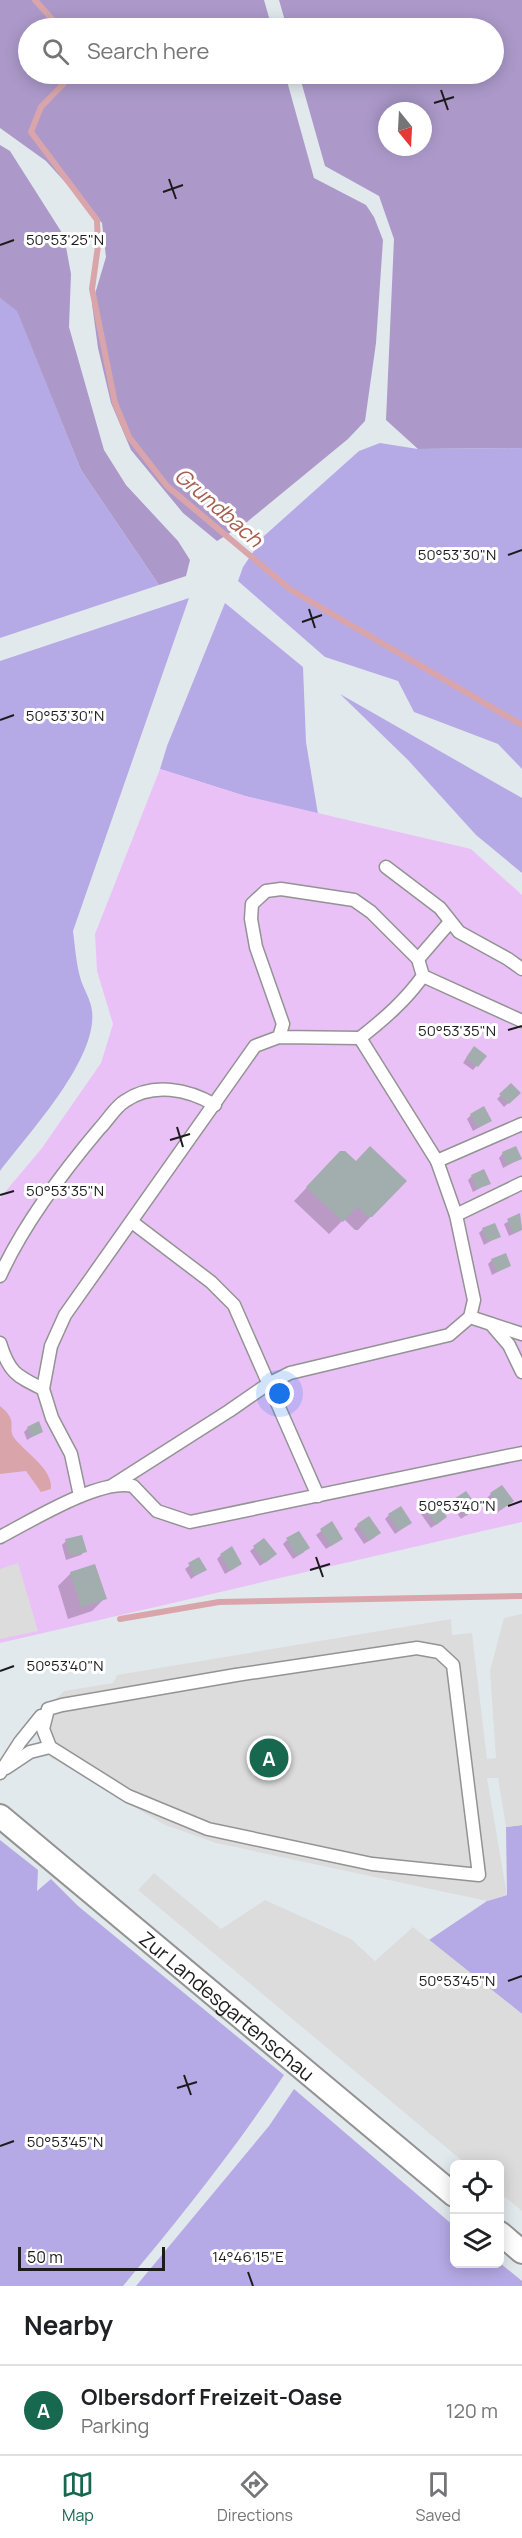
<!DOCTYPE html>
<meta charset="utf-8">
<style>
:root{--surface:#fff;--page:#f6f6f6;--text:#202124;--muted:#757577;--line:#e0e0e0;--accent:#17684f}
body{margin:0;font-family:Manrope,sans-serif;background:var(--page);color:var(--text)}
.controls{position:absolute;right:18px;bottom:18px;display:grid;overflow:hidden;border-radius:9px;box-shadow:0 3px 15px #0003}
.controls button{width:54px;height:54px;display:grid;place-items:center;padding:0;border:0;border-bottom:2px solid var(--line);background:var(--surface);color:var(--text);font:30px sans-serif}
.compass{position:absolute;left:378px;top:102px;width:54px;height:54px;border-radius:50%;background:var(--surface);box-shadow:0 3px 15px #0003;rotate:162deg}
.scale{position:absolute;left:18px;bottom:15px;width:147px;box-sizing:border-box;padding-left:6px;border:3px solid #1c1c1c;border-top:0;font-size:16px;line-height:21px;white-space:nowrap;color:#1c1c1c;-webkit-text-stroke:4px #fff;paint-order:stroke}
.you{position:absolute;left:280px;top:1394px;width:21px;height:21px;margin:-15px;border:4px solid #fff;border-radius:50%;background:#1a73e8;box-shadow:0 0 0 9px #1a73e833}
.badge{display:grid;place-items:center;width:39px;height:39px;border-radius:50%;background:var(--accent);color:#fff;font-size:20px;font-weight:700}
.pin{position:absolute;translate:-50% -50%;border:3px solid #fff;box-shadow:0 2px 6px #0006}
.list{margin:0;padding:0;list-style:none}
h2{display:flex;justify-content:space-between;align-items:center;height:78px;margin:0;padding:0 24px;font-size:26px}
h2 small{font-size:20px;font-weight:400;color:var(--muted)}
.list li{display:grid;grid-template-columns:39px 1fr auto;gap:18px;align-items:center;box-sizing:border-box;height:90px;padding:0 24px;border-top:2px solid var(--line)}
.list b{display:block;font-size:22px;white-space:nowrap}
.list p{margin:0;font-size:20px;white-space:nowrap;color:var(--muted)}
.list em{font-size:20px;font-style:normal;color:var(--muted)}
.icon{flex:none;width:33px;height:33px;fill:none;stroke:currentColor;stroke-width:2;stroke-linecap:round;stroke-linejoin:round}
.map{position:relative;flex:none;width:522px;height:2286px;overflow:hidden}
.search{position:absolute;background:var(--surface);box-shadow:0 3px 15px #0003;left:18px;right:18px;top:18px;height:66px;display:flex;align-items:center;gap:15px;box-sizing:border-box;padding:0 21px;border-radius:33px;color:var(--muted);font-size:22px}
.sheet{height:168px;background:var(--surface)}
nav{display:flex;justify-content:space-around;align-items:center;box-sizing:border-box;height:84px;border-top:2px solid var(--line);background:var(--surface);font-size:16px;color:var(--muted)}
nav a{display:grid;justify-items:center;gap:3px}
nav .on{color:var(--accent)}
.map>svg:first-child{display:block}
</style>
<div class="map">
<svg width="522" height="2286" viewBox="0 0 522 2286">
<rect width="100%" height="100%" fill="#e2e9ed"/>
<g fill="#b5aae5">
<path d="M0 298 17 310 81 470 159 585 0 638Z"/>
<path d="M380 443 418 449 522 448V769L498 744 414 712 398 681 325 657 238 581 243 567 264 536 359 451Z"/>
<path d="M189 598 73 931C75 946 76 962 80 977 83 988 91 1000 92 1011 98 1059 28 1134 0 1171V661Z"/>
<path d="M225 603 303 667 306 742 318 814 245 796 160 769 167 746Z"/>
<path d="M340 694 522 798V873L476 835 408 760Z"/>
<path d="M522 1825V2014L429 1940 487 1901 507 1895 506 1827Z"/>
<path d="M0 1840 38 1870 37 1891 51 1879 78 1906 284 2075C235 2149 180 2218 123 2286H0Z"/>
<path d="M294 2089 454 2226V2264L500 2263 522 2281V2286H136L269 2126Z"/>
</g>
<g fill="#ac99ca" fill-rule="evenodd">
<path d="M0 0H264L272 28H28V74H285L314 178 366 205 374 217 383 240 376 343 365 421 348 439 247 522 217 541 183 513 131 450 111 403 98 348 92 304 106 257 102 223 46 161 0 128Z"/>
<path d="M279 0H522V448L418 449 386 420 394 239 379 196 325 166 299 74H494V28H287ZM387 111H423V147H387Z"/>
<path d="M0 145 10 151 64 236 71 274 69 327 104 450 126 485 178 541 190 560 186 576 159 585 81 470 17 311 0 298Z"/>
</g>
<path fill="#e9c1f6" d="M160 769 245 796 471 849 522 895V1522L0 1643V1198L42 1148 101 1063 113 1024 97 971 95 934Z"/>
<g fill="#dcdcdc">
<path d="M18 1563 38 1631 0 1639V1569Z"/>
<path d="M522 1614V1825L506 1827 498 1778H487L507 1895 487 1901 216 1843 165 1825 50 1757 38 1732 40 1708 55 1700 64 1691 113 1683 117 1675 451 1619 452 1635 472 1633 487 1759 496 1758 490 1671 504 1618Z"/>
<path d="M154 1873 221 1929 265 1900 351 1939 375 1961 413 1927 522 2014V2211L500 2193V2164H466L138 1890Z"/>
</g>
<path fill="#d9a5aa" d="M0 1406C20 1422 6 1428 15 1439 26 1453 53 1469 51 1489L41 1492 26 1471 0 1474Z"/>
<g fill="#0003">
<path d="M470 1052 485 1056 473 1070 463 1063Z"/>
<path d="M511 1085 519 1093 504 1107 497 1099Z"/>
<path d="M471 1115 490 1121 473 1131 467 1119Z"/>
<path d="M503 1153 520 1159 503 1168 499 1158Z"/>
<path d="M355 1163 405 1181 358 1230H355L344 1219 329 1234 294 1201 327 1166Z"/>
<path d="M472 1176 489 1183 473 1192 468 1180Z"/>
<path d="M519 1215 522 1230 509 1236 504 1224Z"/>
<path d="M483 1229 499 1236 484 1245 479 1233Z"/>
<path d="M492 1260 509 1266 492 1275 488 1264Z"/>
<path d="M28 1428 42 1431 27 1440 24 1432Z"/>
<path d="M491 1494 512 1501 497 1513 487 1498Z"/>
<path d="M455 1500 472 1511 461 1519 451 1504Z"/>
<path d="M435 1502 441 1521 431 1528 421 1514Z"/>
<path d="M389 1515 410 1523 395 1534 385 1519Z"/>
<path d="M331 1523 337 1542 326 1549 316 1535Z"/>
<path d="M358 1525 375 1537 364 1544 354 1529Z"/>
<path d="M264 1540 271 1558 260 1566 250 1551Z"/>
<path d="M287 1540 304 1552 293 1559 283 1544Z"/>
<path d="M66 1541 85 1551 81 1555 66 1560 62 1545Z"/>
<path d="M221 1555 241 1564 225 1574 217 1559Z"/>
<path d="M198 1559 205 1569 191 1579 185 1569Z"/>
<path d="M71 1573 105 1598 92 1611 68 1619 58 1586Z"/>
</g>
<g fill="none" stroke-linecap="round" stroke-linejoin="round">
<g stroke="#d9a5aa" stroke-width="6">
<path d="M35 0 60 28"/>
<path d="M73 74 41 107 31 132 97 220 98 246 92 289 115 403 129 437 167 486 291 590 522 725"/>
<path d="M120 1619 219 1602 522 1596"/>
</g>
</g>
<g fill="#a2adae">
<path d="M474 1046 487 1056 478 1067 466 1058Z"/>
<path d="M511 1083 521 1093 509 1104 499 1094Z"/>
<path d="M484 1106 492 1121 478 1128 470 1114Z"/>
<path d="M370 1146 407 1181 372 1217H368L357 1207 343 1222 306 1187 340 1151H345L356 1161Z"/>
<path d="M516 1146 522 1159 507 1165 502 1152Z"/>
<path d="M484 1169 491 1184 477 1189 471 1175Z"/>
<path d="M520 1213 522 1229 513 1233 507 1219Z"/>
<path d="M495 1223 501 1237 488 1242 482 1228Z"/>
<path d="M506 1253 511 1266 497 1272 491 1259Z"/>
<path d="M39 1421 43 1432 32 1437 27 1427Z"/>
<path d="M502 1485 514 1501 501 1510 490 1493Z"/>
<path d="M466 1491 478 1507 466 1516 454 1499Z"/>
<path d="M436 1500 447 1517 436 1525 424 1508Z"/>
<path d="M401 1506 412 1523 399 1531 388 1514Z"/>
<path d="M369 1516 381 1533 369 1541 357 1524Z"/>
<path d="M332 1521 343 1539 331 1546 320 1529Z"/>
<path d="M299 1531 310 1548 297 1556 286 1538Z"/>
<path d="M82 1535 87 1552 70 1556 65 1539Z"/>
<path d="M264 1538 277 1554 265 1563 253 1546Z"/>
<path d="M232 1546 242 1564 230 1571 220 1554Z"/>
<path d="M199 1557 207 1570 195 1576 188 1563Z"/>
<path d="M95 1564 107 1599 81 1607 70 1572Z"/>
</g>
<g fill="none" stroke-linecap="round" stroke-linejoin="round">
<g stroke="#939393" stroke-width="15">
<g id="lane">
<path d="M386 867 440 908 459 932 508 959 522 969"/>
<path d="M418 959 450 922"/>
<path d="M423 976 522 1021"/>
<path d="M437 1161 522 1124"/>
<path d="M456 1215 522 1183"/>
<path d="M132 1222 211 1282 234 1305 318 1496"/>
<path d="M0 1276C24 1223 62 1173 100 1128 108 1120 115 1107 125 1101 153 1082 188 1089 215 1105"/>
<path d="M470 1317 522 1334"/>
<path d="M491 1324 509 1345 522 1372"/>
<path d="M0 1343C9 1373 17 1376 43 1389"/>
<path d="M113 1485 229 1411 268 1384 290 1373 449 1335 470 1317 474 1300 456 1215 437 1161 360 1038"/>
<path d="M80 1496 71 1454 52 1418 43 1389 51 1346 65 1315 255 1046 279 1037 360 1038C384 1019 405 1001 423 976L418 959 371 912 354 900 281 889 266 891 252 904 251 919 256 947 283 1024 279 1037"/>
<path d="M0 1537C31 1521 100 1478 133 1486L157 1511 190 1522 522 1453"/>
<path d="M417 1648 439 1652 453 1665 479 1875 372 1864 208 1829 128 1796 50 1747 43 1729 48 1709 62 1705 236 1675Z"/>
<path d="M6 1768 30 1752 50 1747"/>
<path d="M0 1773 20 1742 41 1716"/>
</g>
</g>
<g stroke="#939393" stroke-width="26">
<g id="street">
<path id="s1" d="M0 1816 454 2195"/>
<path d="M500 2233 522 2252"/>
</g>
</g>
<use href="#lane" stroke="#fff" stroke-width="12"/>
<use href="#street" stroke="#fff" stroke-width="22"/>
</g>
<path fill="none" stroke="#1c1c1c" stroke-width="2" d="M441 90 448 110M434 103 454 97M169 179 176 199M163 192 183 185M0 245 14 240M508 555 522 550M309 609 315 628M302 622 322 615M0 720 14 715M508 1030 522 1026M177 1127 183 1147M170 1140 190 1134M0 1195 14 1191M508 1506 522 1501M316 1557 323 1577M310 1570 330 1564M0 1671 14 1666M508 1981 522 1976M184 2075 191 2095M177 2088 197 2082M0 2146 14 2141M248 2272 253 2286"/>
<g text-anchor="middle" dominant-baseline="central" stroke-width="6" stroke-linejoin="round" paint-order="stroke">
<g font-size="20" fill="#1c1c1c" stroke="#fff">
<text stroke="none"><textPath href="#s1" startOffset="296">Zur Landesgartenschau</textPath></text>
</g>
<g font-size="21" font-style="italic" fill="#a65e4e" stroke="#fff">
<text transform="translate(219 507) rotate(41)">Grundbach</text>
</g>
</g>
<g font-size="15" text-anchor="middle" fill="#1c1c1c" stroke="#fff" stroke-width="6" stroke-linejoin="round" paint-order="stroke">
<text x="65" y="245">50°53'25"N</text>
<text x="457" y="560">50°53'30"N</text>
<text x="65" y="721">50°53'30"N</text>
<text x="457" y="1036">50°53'35"N</text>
<text x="65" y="1196">50°53'35"N</text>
<text x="457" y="1511">50°53'40"N</text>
<text x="65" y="1671">50°53'40"N</text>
<text x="457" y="1986">50°53'45"N</text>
<text x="65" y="2147">50°53'45"N</text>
<text x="248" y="2262">14°46'15"E</text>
</g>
</svg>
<div class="controls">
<button><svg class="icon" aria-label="locate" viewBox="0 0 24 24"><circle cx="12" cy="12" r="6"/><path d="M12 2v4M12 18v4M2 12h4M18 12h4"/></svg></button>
<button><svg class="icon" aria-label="layers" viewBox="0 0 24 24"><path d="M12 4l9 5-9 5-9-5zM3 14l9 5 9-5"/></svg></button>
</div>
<svg class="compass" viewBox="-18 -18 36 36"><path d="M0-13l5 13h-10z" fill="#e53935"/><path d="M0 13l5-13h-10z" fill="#757577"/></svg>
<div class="scale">50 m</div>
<div class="you"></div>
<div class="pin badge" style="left:269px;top:1758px">A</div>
<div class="search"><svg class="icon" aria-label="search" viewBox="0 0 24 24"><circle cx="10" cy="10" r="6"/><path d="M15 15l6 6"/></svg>Search here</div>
</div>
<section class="sheet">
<h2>Nearby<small></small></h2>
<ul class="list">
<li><span class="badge">A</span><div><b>Olbersdorf Freizeit-Oase</b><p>Parking</p></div><em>120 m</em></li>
</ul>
</section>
<nav>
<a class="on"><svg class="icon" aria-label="map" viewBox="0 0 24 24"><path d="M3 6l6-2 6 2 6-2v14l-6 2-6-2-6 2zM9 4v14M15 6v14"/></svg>Map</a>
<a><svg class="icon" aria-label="directions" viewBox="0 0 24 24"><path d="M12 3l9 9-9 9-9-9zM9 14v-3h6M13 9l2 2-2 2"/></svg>Directions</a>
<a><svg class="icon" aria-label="saved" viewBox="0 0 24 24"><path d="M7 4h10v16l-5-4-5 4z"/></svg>Saved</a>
</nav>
